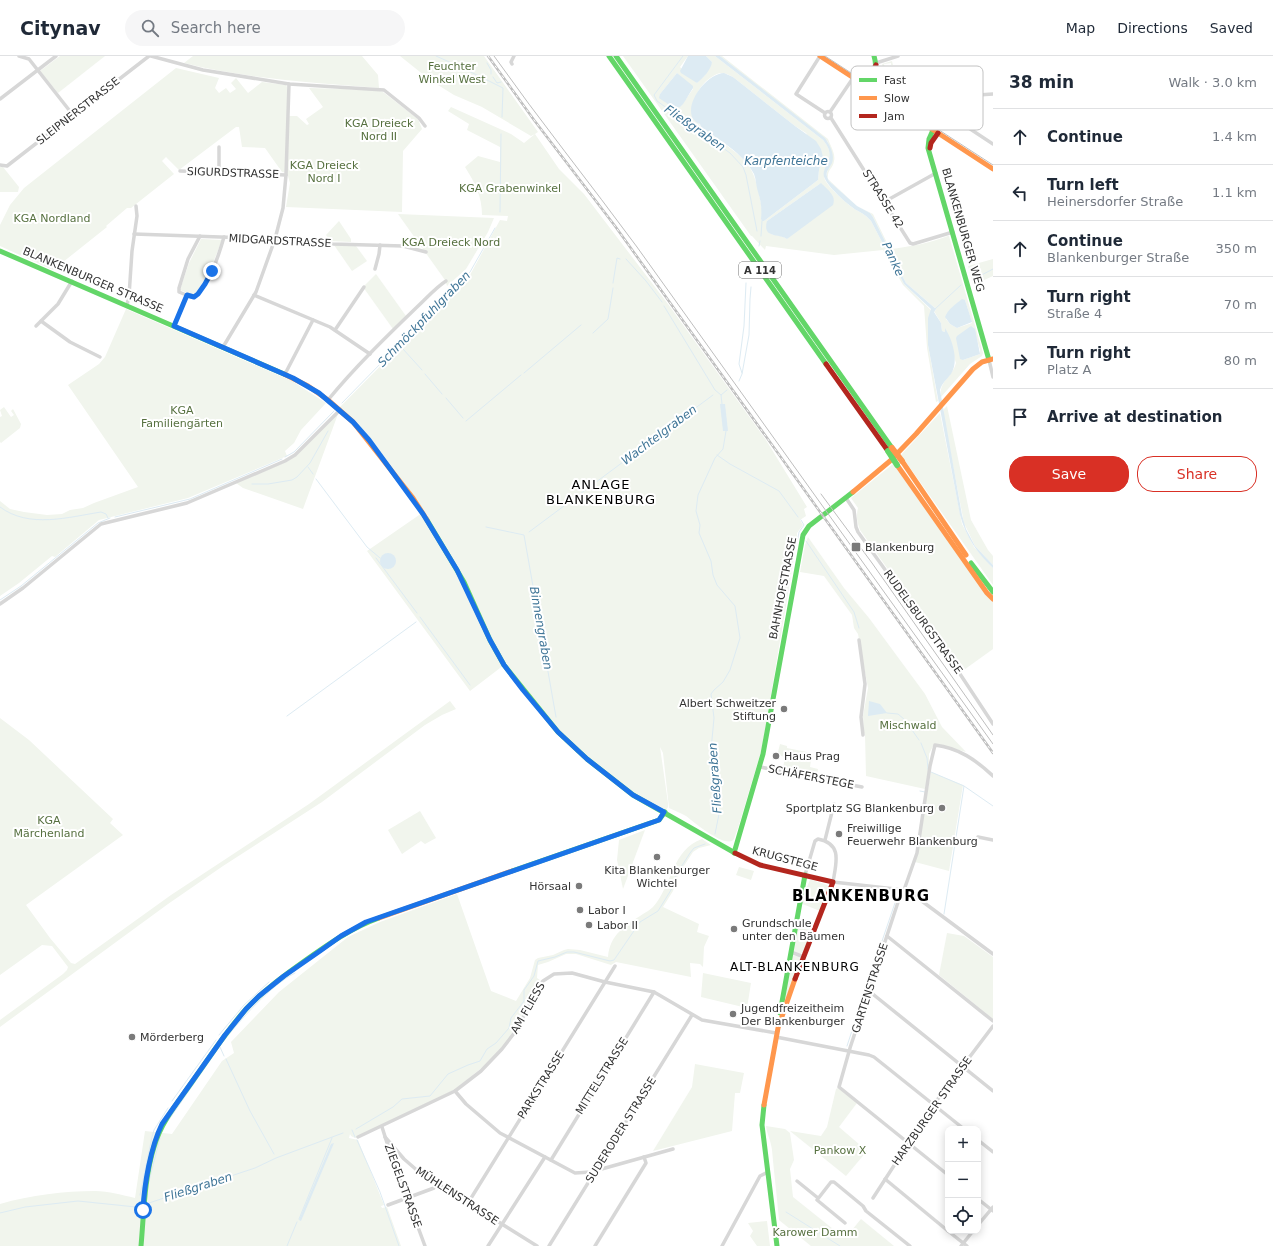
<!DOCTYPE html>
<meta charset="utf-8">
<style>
:root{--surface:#fff;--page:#f6f6f7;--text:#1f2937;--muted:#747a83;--line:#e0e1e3;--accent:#d93025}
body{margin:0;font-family:"DejaVu Sans",sans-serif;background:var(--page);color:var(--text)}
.controls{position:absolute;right:12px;bottom:12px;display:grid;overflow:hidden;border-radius:8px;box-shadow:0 2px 10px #0003}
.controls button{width:36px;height:36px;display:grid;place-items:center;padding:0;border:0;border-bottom:1px solid var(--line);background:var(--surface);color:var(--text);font:20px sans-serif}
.stop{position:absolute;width:12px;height:12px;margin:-9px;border:3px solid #1a73e8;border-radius:50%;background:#fff}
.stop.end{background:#1a73e8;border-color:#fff;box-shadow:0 1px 4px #0008}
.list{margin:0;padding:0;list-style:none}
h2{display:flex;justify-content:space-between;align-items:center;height:52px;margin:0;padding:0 16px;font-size:17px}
h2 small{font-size:13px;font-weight:400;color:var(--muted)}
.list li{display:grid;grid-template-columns:26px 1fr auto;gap:12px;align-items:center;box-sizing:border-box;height:56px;padding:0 16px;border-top:1px solid var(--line)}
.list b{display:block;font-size:15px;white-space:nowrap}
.list p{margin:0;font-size:13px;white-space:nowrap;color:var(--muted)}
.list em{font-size:13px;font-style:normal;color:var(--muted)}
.actions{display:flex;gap:8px;padding:12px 16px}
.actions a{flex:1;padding:9px 0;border:1px solid var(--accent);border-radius:16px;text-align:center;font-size:14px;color:var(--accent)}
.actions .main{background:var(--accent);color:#fff}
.icon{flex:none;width:22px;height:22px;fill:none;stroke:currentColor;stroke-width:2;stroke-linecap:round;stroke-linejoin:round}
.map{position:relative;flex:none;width:993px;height:1190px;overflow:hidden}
header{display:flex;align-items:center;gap:24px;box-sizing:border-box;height:56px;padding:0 20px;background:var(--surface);border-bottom:1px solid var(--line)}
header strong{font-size:19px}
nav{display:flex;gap:22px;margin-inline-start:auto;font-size:14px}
.search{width:280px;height:36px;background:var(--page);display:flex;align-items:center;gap:10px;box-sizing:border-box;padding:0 14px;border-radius:22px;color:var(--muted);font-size:15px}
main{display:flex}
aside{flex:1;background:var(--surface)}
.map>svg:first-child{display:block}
</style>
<header>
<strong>Citynav</strong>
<div class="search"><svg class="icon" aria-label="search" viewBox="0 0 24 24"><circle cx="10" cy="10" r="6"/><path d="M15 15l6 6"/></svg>Search here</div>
<nav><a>Map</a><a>Directions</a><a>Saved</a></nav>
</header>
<main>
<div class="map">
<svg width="993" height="1190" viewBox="0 0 993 1190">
<rect width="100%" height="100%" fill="#fff"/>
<g fill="#f1f5ed" fill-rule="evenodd">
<path d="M60 0H105L58 37 40 15Z"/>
<path d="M193 0H362L378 19 379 32C314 27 248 23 184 7Z"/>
<path d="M400 0H484L538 76 535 78 559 113 584 138 668 248 766 384 807 451 804 453 806 460 800 464 803 469 797 477V484L762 692 739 769 734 783 732 785C721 789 695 767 686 760 681 757 675 755 669 752L663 697 660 691 668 747V751L665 756 643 745 572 690 504 609 470 635 367 495 422 457 369 385 340 353V351L470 219 500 164 507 165 508 160 482 159C482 140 475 127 465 111L478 100 500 106V91L467 74 469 68 448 55 451 51 511 78 524 87 535 78 531 80 482 51 454 39 430 24Z"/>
<path d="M623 0H688L680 11 697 27 705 19 712 6 706 0H715L823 84C840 104 819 111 825 124 829 132 847 148 856 154 862 157 866 159 871 165L904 228 931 254 928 280V289L938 345 936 346 927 292 924 250 903 229 883 194 834 199 766 190 765 194 752 180H751ZM677 17 693 33 681 50 660 38ZM720 17 727 18 733 21 795 70 806 77 823 104 819 114 818 124 764 165H762C761 161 763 157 762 153 760 142 758 131 754 120 747 99 719 86 703 72 699 69 695 62 692 58 692 41 703 22 720 17ZM821 127 792 178 787 183C776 175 766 185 767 165Z"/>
<path d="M720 0H722L828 83C830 89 836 98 834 105 833 113 827 113 828 123L857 150 873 158 890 193C910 191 929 187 948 180H949L983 297 982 300 970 308 941 341C939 324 952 322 956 307L945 273V276L942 275 941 267 934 255 936 254 935 252 906 227 873 161 870 157 857 150 829 125C825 118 827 115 831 108L828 86ZM965 244 972 267 957 272 950 268 946 263ZM973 271 980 294V298L963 304Z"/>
<path d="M892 5 893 9H891V7L884 8 887 21H892L894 26H891L892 33 890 32 882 17 884 14 882 8Z"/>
<path d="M176 12 219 22 215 32 219 37 226 32 230 37 236 33 231 27 236 22 248 37 262 26 286 29 287 31V60H297L307 69 309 68 306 63 323 51 309 32 376 34 383 36 418 63 422 73 403 95 402 156 286 151 290 127 287 117 282 116 265 92 242 91 239 71H236L179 114 166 101 162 105 174 118 131 152H127L106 170 107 171 53 214 0 190V169L10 149 24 132Z"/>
<path d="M0 111H3L19 131 18 136H0Z"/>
<path d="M398 158 494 162 488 176 466 213 447 230 445 224Z"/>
<path d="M339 165 351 183V186L330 185 326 179Z"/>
<path d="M201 183 222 184 209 217 194 240 180 234 189 207Z"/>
<path d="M334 189 356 190 367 205 352 215Z"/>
<path d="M993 203V220L973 229 968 210Z"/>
<path d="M376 218 406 260 393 273 363 231Z"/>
<path d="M126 253 292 325 326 347 301 374 294 387 285 395 287 400 188 442 99 464 55 501 52 500 19 527 0 540V445L10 453 24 456 47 459 62 458 70 454 83 452 94 447 138 431 68 329 99 308 105 301Z"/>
<path d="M947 350 971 464 988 494 993 500V509L975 490 964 467 943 357 944 353Z"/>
<path d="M4 351 11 361 14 359 11 355 13 353 21 368 20 372 1 387 0 386V361L2 360 0 354Z"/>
<path d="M940 357 962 468 974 491 993 512V529L901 399Z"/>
<path d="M338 358 303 453 243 432 236 427 288 405Z"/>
<path d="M893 408 993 545V593L961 616 860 474C857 466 856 460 858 452L851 442Z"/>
<path d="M808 481 844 532 869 562 925 638 942 671 966 696 938 688H934L929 698V710L925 733 866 720 865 678 864 677 863 660 868 632 858 578 854 572 852 559 824 520 800 516 805 489Z"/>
<path d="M450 645 456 653 442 659 425 669 322 746 223 810 168 848 0 971V964L63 918 67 914 68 911 52 890 42 889 0 919V662L29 684 113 763 110 767 123 779 26 849 50 882 71 907 75 908 171 839 309 748Z"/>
<path d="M780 688 787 690V692L812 697 810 711 818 713 817 719 783 712 785 701 781 700 778 696Z"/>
<path d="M931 716 963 729 949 815 915 806Z"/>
<path d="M420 755 436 782 425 788 421 785 402 798 388 774Z"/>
<path d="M645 774 623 833 617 804 619 784Z"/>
<path d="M702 783 711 789 699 792 693 796 678 819 673 835 663 851 699 868 697 876 709 880 704 891 703 911 700 908 690 907 691 921 616 906 611 909 576 898H566L548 906 538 909 537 922 540 924 534 931 530 941 527 943 525 948 526 953 519 967 504 989 484 1010 454 1034 355 1082 351 1080 350 1078 349 1082 358 1084 384 1149 381 1150 382 1152 387 1151 401 1190H0V1148C31 1139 64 1135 95 1135 109 1135 122 1139 135 1142L145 1075 172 1078 222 1005 234 997 231 986 279 936 348 881 380 866 457 838 491 935 516 945 530 922 535 904 538 902 553 899 564 894 568 893 580 894 608 901C610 878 625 870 643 858 646 856 650 854 653 851 672 830 672 793 702 783Z"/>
<path d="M739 811 754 815 751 824 736 819Z"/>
<path d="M810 824H812L827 829 829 832 820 855 800 847Z"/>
<path d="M798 872 812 874 803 897 800 898 794 895Z"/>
<path d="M947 877 964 880 993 901V963L939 919Z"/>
<path d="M793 899 799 901 801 905 784 953 791 901Z"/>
<path d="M703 917 751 927 747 952 701 941Z"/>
<path d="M695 1008 744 1017 740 1037H735L732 1075 653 1095 692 1031Z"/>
<path d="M838 1032 857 1047 839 1071 867 1095 846 1120 790 1075 821 1080 827 1071 836 1033Z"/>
<path d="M766 1070 785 1073 790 1077 794 1104 790 1113 793 1141 833 1173 847 1180 861 1163 894 1190H811L779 1164C777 1141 774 1117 772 1094 771 1085 767 1078 766 1070Z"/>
<path d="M767 1165 770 1190H757L750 1180 753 1175 748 1167Z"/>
</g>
<g fill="#ddebf3">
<path d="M688 0H706L712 6C711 14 703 22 697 27L681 17 680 15Z"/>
<path d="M715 0H720L825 82C830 89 835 99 832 107 828 115 824 116 829 125L857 150 870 157 873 161 906 227 936 253 934 256 941 267 942 275 945 276V272C953 285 959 305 951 318 947 323 942 327 940 334L962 459 966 473 975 490 993 509V512C977 497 966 481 960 459L928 289V262L931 253 904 228 871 165C866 159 862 157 856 154 847 148 830 133 825 123 818 111 840 104 823 84Z"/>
<path d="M677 17 693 30V32C679 54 682 58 659 42L660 38Z"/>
<path d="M724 17 733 21 795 70 816 85 821 93 823 101 819 114 818 124 764 165H762L761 163C762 153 761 145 758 136 756 130 756 123 754 118 743 97 719 84 701 71L700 68C677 59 703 18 724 17Z"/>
<path d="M821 127C827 133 837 140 833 149L787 183C779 177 762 183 767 165Z"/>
<path d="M962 243 965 244 972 266 957 272 950 268 945 261C948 253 956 248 962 243Z"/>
<path d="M971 270 975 273 980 298 963 304 960 303 956 282 957 280Z"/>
<path d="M720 348H725L728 375H723Z"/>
<circle cx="388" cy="505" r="8"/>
<path d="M869 645 880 648 887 657 868 660Z"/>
<path d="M334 1087 301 1165 299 1164 331 1088Z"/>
</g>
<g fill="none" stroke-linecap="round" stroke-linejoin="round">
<g stroke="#ddebf3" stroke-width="1">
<path d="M436 0C459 10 481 21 503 32L502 61"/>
<path d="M683 0 654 39 657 45 730 97 743 111 746 119 757 175"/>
<path d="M487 7 491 14V18"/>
<path d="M493 21 497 27 501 26"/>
<path d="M500 156 501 78"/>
<path d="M761 180 762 165"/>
<path d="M759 190 760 185"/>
<path d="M626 203 646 225 662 246"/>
<path d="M974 223 993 213"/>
<path d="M613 227 617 202 620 203"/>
<path d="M664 250 715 334 721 339"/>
<path d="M935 253 961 229"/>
<path d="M593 277 608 263 613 232"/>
<path d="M403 293 422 314"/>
<path d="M524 317 581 269"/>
<path d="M742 317 739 308 744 270 746 227"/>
<path d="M425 318 442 338"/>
<path d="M739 325 742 318 749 279 750 243 751 231"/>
<path d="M446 342 463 362"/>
<path d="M342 347 470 216 495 172"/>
<path d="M722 348 721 339 727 334"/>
<path d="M466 365 521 319"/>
<path d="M717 399 730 408 779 435 798 461"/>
<path d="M285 401 294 396 334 355"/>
<path d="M308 411 313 418"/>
<path d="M316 423 367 491 380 502"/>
<path d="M252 428H268L292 424 297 421 310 407 328 375"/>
<path d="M0 451C29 473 69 461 101 456L106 458 108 462"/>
<path d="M115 461 190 443 282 403"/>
<path d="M486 471 524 479 556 661"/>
<path d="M529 476 713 339"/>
<path d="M798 482 799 476 804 469 801 464"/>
<path d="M806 485 854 556 859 572"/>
<path d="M376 502 417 557"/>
<path d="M0 544 21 530 98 467 110 462"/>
<path d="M420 561 470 629"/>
<path d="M887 657 898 658 905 664 919 684"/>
<path d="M287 660 416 566"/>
<path d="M921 687 927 702 928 713"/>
<path d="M931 716 964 730 944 858"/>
<path d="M964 730 993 750"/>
<path d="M920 735 925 736"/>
<path d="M715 778 719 758 714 735 713 713 711 694 714 662 711 638 714 634 723 626 730 614 740 582 735 550 717 529 713 519 711 505 699 477 700 469 696 455 698 439 715 402 723 393 726 375"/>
<path d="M880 891 897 841"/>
<path d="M219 979 244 949 269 926"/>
<path d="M223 986C239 965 272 928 295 917"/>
<path d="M847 990 878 895"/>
<path d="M220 991 224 1000"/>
<path d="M226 1003 250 1055 274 1098"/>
<path d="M172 1045 216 984"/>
<path d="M168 1065 218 993"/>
<path d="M356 1073 393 1051 402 1043 430 1040 448 1018 468 1009 480 1005 487 993 496 987 509 972 511 962 524 945V934L534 920 538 905 555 901 567 896H574L610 905 614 904 640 866 658 855 671 834 676 819 690 797 694 792 705 788"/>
<path d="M352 1074 355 1081"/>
<path d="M357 1084 380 1136 399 1190"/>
<path d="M148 1129 160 1082"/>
<path d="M140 1139 152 1081 154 1074 168 1052"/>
<path d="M146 1148 255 1112 276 1102 343 1077"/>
<path d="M786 1156 840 1190"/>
<path d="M0 1157 25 1151 78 1145 136 1151 141 1150"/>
<path d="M299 1163 332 1082"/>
<path d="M287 1190 297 1166"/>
</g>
<g stroke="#d7d7d7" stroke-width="3.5">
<path d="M19 0 29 3 73 59"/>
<path d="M151 0 203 14 289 28 384 34 419 62 425 70"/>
<path d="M820 0 796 38 825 57"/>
<path d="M876 7 898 0"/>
<path d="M512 8 511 6 514 0"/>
<path d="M993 38 978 39 971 47 963 43 953 57 952 61 993 88"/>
<path d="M896 42 925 61"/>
<path d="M0 43 56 0"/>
<circle cx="828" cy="59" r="3.5"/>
<path d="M830 56 853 22"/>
<path d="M831 62 910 187 913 188 953 176"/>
<path d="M0 109 7 110 149 0"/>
<path d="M180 115 286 119"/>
<path d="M219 116V91"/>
<path d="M884 146 936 117"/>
<path d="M134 178 275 183 333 188 403 190 426 196"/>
<path d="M200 180 188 203 179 232V236L191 241C207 238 220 195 224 181"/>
<path d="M375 213 379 198 380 189"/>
<path d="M254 239 330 271 370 298"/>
<path d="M127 249 129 240 132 195 137 160 136 150"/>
<path d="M41 265 70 286 100 301"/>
<path d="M36 270 58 248 72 225"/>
<path d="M174 270 187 239"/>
<path d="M335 274 364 231"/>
<path d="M223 291 256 236 275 183 283 152 286 119 289 28"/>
<path d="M989 304 993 321"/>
<path d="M285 318 313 264"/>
<path d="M328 344C355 311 386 281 416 252 426 243 435 232 446 225"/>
<path d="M846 442 854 454 856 471 858 476 960 618 993 668"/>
<path d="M0 548 23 532 101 468 187 447 285 405 295 399 338 356 340 353"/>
<path d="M859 584 865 628 861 661 863 679"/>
<path d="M760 711 862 731"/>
<path d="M978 781 993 784"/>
<path d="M825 784 834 748"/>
<path d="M805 819 815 785 818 783C843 788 836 807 833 826L904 834 911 837 993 898"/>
<path d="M902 834 850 992 839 1031 948 1119"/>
<path d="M904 834 917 797 930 710 935 689C959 692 976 704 993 720"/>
<path d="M887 880 993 965"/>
<path d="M791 896 804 901"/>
<path d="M869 935 993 1035"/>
<path d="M776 981 869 999 874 1001 964 1073"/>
<path d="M455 1035 466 1048 500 1077 575 1117 591 1116 673 1093"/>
<path d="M382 1071 388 1090 425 1190"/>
<path d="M358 1081 455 1035 481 1015 502 993 515 976 525 958 538 930 543 925 554 918 572 917 605 926 654 936 702 964 776 977"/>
<path d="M385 1081 404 1103 419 1116 537 1190"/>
<path d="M978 1084 993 1096"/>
<path d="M551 1104 654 936"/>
<path d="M885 1123 948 1175"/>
<path d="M797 1125 818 1142"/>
<path d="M873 1142 934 1048 993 970"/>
<path d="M978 1143 993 1155"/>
<path d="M468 1147 615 910"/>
<path d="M388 1149 434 1132 437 1128"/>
<path d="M845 1167 817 1144 831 1126H834L863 1150 866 1155 910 1190"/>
<path d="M978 1169 993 1151"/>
<path d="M948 1175 967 1190"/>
<path d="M488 1190 545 1101"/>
<path d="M549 1190 692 959"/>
<path d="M595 1190 646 1107 644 1101"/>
<path d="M722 1190 760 1120 768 1116"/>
<path d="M961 1190 973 1175"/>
</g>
<g stroke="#63d668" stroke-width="5">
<path d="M609 0 826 308"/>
<path d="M616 0 892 392"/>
<path d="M867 31C874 20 878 13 874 0"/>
<path d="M933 74 929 83 928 92 989 304"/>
<path d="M0 195 284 318"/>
<path d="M427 464 464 526 490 584 504 609 558 676 587 703 633 739 735 797"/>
<path d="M971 507 993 536"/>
<path d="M734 797 763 698 803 479 809 470 853 436"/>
<path d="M512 815 659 764 665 756"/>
<path d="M780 957 805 819"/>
<path d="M764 1049 762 1069 777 1190"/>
<path d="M141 1190C144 1157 144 1123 154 1091 161 1066 178 1046 192 1026 210 1001 226 975 247 952 263 935 283 920 303 906 327 889 351 872 379 862"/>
</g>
<g stroke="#ff974d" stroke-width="5">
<path d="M820 0 993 113"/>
<path d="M284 318 308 330 328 344 353 366 413 442 427 464"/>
<path d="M902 405 966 499"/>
<path d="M897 409 987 537 993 543"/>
<path d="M853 436 890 405 916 378 973 313 982 306 993 303"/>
<path d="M379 862 512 815"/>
<path d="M764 1049 778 972 795 923"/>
</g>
<g stroke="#b3261e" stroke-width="5">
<path d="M864 29 876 9"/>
<path d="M930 92 931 87 938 77"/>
<path d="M826 308 888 395"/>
<path d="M735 797 760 809 833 826 795 923"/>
</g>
<g stroke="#bebebe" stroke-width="1">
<path d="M494 0C540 65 590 127 637 191L993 688"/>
<path d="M825 0 993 109"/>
<path d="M821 438 872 507 993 679"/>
</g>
<g stroke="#bebebe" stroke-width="2.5">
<path id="rail" d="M488 0 534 64 615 170 993 697"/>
</g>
<use href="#rail" stroke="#fff" stroke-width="1" stroke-dasharray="3" stroke-linecap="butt"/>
<path stroke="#63d668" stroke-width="6" d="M888 395 897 409"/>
<path stroke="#ff974d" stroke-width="6" d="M892 392 902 405"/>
</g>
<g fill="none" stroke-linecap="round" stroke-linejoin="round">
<path stroke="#1a73e8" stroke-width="5" d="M143 1154C144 1129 151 1090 162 1068L225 979 246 953 259 940 284 920 320 895 341 880 366 866 659 764 664 756 633 739 587 703 558 676 523 634 504 609 490 584 457 514 423 458 369 384 353 366 319 337 293 322 174 270 187 239 194 241 198 238 205 228 212 215"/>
</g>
<g fill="#7a7a7a" stroke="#fff" stroke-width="1.5">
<rect x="851" y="486" width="10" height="10" rx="2"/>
<circle cx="784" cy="653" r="4"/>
<circle cx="776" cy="700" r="4"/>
<circle cx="942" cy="752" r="4"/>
<circle cx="839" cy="778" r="4"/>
<circle cx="657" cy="801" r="4"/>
<circle cx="579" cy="830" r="4"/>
<circle cx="580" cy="854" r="4"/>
<circle cx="589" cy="869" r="4"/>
<circle cx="734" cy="873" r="4"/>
<circle cx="733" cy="958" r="4"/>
<circle cx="132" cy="981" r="4"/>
</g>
<g text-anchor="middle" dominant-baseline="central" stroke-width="4" stroke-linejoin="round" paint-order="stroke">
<rect fill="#fff" stroke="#707070" stroke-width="1" x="739" y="206" width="42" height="16" rx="3"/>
<g font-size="10" font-weight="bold" fill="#333">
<text x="760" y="214">A 114</text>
</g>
<g font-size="11" fill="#56703f" stroke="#fff">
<text x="452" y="10">Feuchter<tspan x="452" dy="13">Winkel West</tspan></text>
<text x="379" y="67">KGA Dreieck<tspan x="379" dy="13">Nord II</tspan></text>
<text x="324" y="109">KGA Dreieck<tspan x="324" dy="13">Nord I</tspan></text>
<text x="510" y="132">KGA Grabenwinkel</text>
<text x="52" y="162">KGA Nordland</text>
<text x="451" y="186">KGA Dreieck Nord</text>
<text x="182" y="354">KGA<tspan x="182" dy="13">Familiengärten</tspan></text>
<text x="908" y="669">Mischwald</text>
<text x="49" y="764">KGA<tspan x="49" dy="13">Märchenland</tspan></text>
<text x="840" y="1094">Pankow X</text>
<text x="815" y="1176">Karower Damm</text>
</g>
<g font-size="11" fill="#333" stroke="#fff">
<text transform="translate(78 55) rotate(-38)">SLEIPNERSTRASSE</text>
<text transform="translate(233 117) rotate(2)">SIGURDSTRASSE</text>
<text transform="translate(883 143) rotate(58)">STRASSE 42</text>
<text transform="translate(963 174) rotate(74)">BLANKENBURGER WEG</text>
<text transform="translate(280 185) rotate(3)">MIDGARDSTRASSE</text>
<text transform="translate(93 224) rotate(23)">BLANKENBURGER STRASSE</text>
<text transform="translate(783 532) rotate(-79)">BAHNHOFSTRASSE</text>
<text transform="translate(923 566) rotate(54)">RUDELSBURGSTRASSE</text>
<text transform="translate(811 721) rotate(11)">SCHÄFERSTEGE</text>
<text transform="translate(785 803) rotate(15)">KRUGSTEGE</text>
<text transform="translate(870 932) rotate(-72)">GARTENSTRASSE</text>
<text transform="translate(528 952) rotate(-60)">AM FLIESS</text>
<text transform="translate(602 1020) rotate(-58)">MITTELSTRASSE</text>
<text transform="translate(541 1029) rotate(-58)">PARKSTRASSE</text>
<text transform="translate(932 1055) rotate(-55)">HARZBURGER STRASSE</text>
<text transform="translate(621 1074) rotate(-58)">SUDERODER STRASSE</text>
<text transform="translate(403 1130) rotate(70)">ZIEGELSTRASSE</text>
<text transform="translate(457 1140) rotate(33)">MÜHLENSTRASSE</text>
</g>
<g font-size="11" fill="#333" stroke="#fff" text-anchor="start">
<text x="865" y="491">Blankenburg</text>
<text x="776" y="647" text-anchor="end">Albert Schweitzer<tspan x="776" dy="13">Stiftung</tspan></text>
<text x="784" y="700">Haus Prag</text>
<text x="934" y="752" text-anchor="end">Sportplatz SG Blankenburg</text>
<text x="847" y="772">Freiwillige<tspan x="847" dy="13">Feuerwehr Blankenburg</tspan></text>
<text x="657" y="814" text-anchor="middle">Kita Blankenburger<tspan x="657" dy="13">Wichtel</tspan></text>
<text x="571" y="830" text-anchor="end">Hörsaal</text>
<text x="588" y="854">Labor I</text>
<text x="742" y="867">Grundschule<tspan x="742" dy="13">unter den Bäumen</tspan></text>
<text x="597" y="869">Labor II</text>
<text x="741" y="952">Jugendfreizeitheim<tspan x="741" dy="13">Der Blankenburger</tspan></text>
<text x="140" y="981">Mörderberg</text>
</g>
<g font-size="12" font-style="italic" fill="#3f7597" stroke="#fff">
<text transform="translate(695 72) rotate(35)">Fließgraben</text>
<text x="786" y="105">Karpfenteiche</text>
<text transform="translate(893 203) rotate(65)">Panke</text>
<text transform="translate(424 263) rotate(-46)">Schmöckpfuhlgraben</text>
<text transform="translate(659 379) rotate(-37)">Wachtelgraben</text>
<text transform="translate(541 572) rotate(80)">Binnengraben</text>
<text transform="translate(715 722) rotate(-94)">Fließgraben</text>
<text transform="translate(198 1131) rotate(-18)">Fließgraben</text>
</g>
<g font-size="12" letter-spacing="1" fill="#000" stroke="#fff">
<text x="795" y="911">ALT-BLANKENBURG</text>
</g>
<g font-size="13" letter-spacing="1" fill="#000" stroke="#fff">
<text x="601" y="428">ANLAGE<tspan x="601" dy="15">BLANKENBURG</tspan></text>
</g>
<g font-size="15" font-weight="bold" letter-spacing="1" fill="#000" stroke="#fff">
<text x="861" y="840">BLANKENBURG</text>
</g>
</g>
<rect x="851" y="10" width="132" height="64" rx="6" fill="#fff" stroke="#c2c2c2" stroke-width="1"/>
<rect x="859" y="22" width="18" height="4" fill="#63d668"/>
<rect x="859" y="40" width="18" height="4" fill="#ff974d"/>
<rect x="859" y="58" width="18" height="4" fill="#b3261e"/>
<g font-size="11" fill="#333">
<text x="884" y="28">Fast</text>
<text x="884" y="46">Slow</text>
<text x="884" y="64">Jam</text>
</g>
</svg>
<div class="controls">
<button>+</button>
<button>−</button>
<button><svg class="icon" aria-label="locate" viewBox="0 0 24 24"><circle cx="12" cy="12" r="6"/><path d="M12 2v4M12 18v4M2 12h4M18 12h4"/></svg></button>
</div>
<div class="stop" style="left:143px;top:1154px"></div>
<div class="stop end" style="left:212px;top:215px"></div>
</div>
<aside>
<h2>38 min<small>Walk · 3.0 km</small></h2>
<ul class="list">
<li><svg class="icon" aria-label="ahead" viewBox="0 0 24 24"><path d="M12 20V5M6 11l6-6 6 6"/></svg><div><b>Continue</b></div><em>1.4 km</em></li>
<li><svg class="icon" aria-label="left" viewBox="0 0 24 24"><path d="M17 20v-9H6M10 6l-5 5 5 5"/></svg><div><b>Turn left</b><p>Heinersdorfer Straße</p></div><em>1.1 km</em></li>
<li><svg class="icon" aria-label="ahead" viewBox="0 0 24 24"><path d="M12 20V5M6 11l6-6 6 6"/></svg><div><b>Continue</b><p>Blankenburger Straße</p></div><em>350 m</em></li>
<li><svg class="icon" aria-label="right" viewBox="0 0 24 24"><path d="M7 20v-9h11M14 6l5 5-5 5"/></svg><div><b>Turn right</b><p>Straße 4</p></div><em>70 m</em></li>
<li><svg class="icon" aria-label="right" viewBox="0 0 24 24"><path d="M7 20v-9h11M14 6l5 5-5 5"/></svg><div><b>Turn right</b><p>Platz A</p></div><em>80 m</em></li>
<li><svg class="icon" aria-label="arrive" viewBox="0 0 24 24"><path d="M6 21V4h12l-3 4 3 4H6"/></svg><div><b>Arrive at destination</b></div></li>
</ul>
<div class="actions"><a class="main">Save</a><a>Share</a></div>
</aside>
</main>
